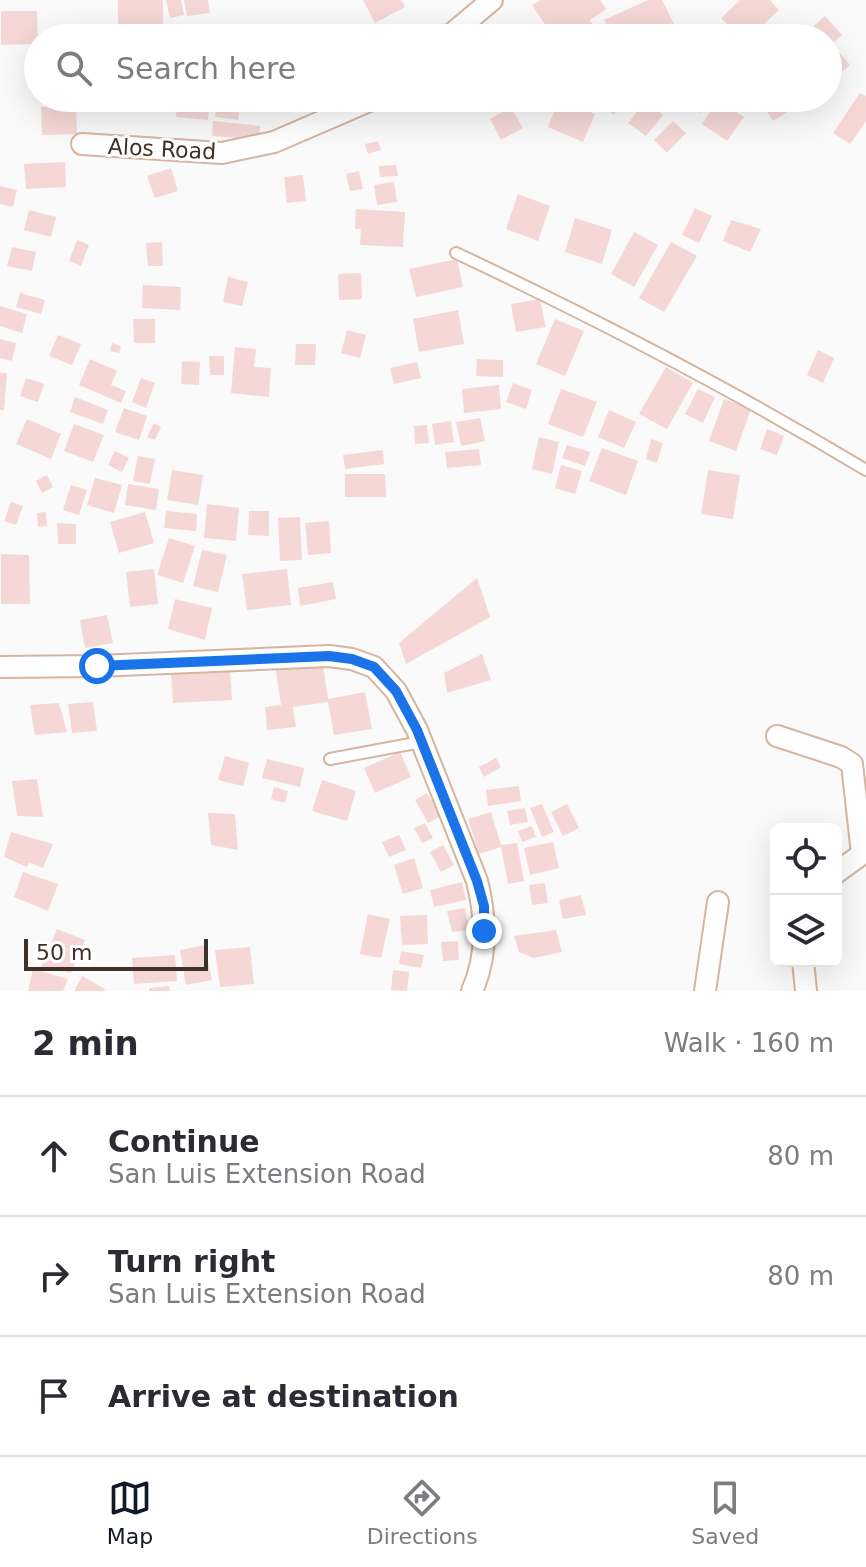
<!DOCTYPE html>
<meta charset="utf-8">
<style>
:root{--surface:#fff;--page:#f7f7f7;--text:#2b2b33;--muted:#7c7c81;--line:#e1e1e2;--accent:#111827}
body{margin:0;font-family:"DejaVu Sans",sans-serif;background:var(--page);color:var(--text)}
.controls{position:absolute;right:24px;bottom:24px;display:grid;overflow:hidden;border-radius:12px;box-shadow:0 8px 32px #0002}
.controls button{width:72px;height:72px;display:grid;place-items:center;padding:0;border:0;border-bottom:2px solid var(--line);background:var(--surface);color:var(--text);font:40px sans-serif}
.scale{position:absolute;left:24px;bottom:20px;width:184px;box-sizing:border-box;padding-left:8px;border:4px solid #3d3128;border-top:0;font-size:22px;line-height:28px;white-space:nowrap;color:#3d3128;-webkit-text-stroke:6px #fff;paint-order:stroke}
.stop{position:absolute;width:24px;height:24px;margin:-18px;border:6px solid #1a73e8;border-radius:50%;background:#fff}
.stop.end{background:#1a73e8;border-color:#fff;box-shadow:0 2px 8px #0008}
.list{margin:0;padding:0;list-style:none}
h2{display:flex;justify-content:space-between;align-items:center;height:104px;margin:0;padding:0 32px;font-size:34px}
h2 small{font-size:26px;font-weight:400;color:var(--muted)}
.list li{display:grid;grid-template-columns:52px 1fr auto;gap:24px;align-items:center;box-sizing:border-box;height:120px;padding:0 32px;border-top:2px solid var(--line)}
.list b{display:block;font-size:30px;white-space:nowrap}
.list p{margin:0;font-size:26px;white-space:nowrap;color:var(--muted)}
.list em{font-size:26px;font-style:normal;color:var(--muted)}
.icon{flex:none;width:44px;height:44px;fill:none;stroke:currentColor;stroke-width:2;stroke-linecap:round;stroke-linejoin:round}
.map{position:relative;flex:none;width:866px;height:991px;overflow:hidden}
.search{position:absolute;background:var(--surface);box-shadow:0 8px 32px #0002;left:24px;right:24px;top:24px;height:88px;display:flex;align-items:center;gap:20px;box-sizing:border-box;padding:0 28px;border-radius:44px;color:var(--muted);font-size:30px}
.sheet{height:464px;background:var(--surface)}
nav{display:flex;justify-content:space-around;align-items:center;box-sizing:border-box;height:112px;border-top:2px solid var(--line);background:var(--surface);font-size:22px;color:var(--muted)}
nav a{display:grid;justify-items:center;gap:4px}
nav .on{color:var(--accent)}
.map>svg:first-child{display:block}
</style>
<div class="map">
<svg width="866" height="991" viewBox="0 0 866 991">
<rect width="100%" height="100%" fill="#fafafa"/>
<g fill="#f5d8d6">
<path d="M118 0H163V30L118 31Z"/>
<path d="M166 0H181L184 15 170 18Z"/>
<path d="M184 0H208L210 13 187 16Z"/>
<path d="M363 0H401L405 7 375 23Z"/>
<path d="M541 0H600L606 9 590 20 600 35 596 38H554L532 5Z"/>
<path d="M648 0H662L674 24 643 38H612L604 20Z"/>
<path d="M740 0H770L779 10 749 38H741L721 18Z"/>
<path d="M1 11H37L38 44 1 45Z"/>
<path d="M825 16 842 35 828 47V38H800Z"/>
<path d="M775 29 780 38H760Z"/>
<path d="M839 52 850 65 828 84V62Z"/>
<rect x="29" y="61" width="9" height="26"/>
<path d="M860 93 866 96V121L850 144 833 133Z"/>
<path d="M178 98H210L208 120 176 117Z"/>
<path d="M217 98H241L238 120 215 117Z"/>
<path d="M559 98 595 114 583 142 548 127Z"/>
<path d="M588 98H625L614 115Z"/>
<path d="M677 98H710L701 113Z"/>
<path d="M772 98H787L794 108 773 121 762 104Z"/>
<path d="M796 98H818L820 100 804 110Z"/>
<path d="M718 100 744 117 727 141 702 124Z"/>
<path d="M646 101 663 115 646 136 628 123Z"/>
<path d="M76 106 77 134 42 135 41 107Z"/>
<path d="M511 107 523 128 501 140 490 119Z"/>
<path d="M213 121 260 126 259 140 212 136Z"/>
<path d="M673 121 686 133 667 153 654 140Z"/>
<path d="M378 141 381 150 368 154 365 144Z"/>
<path d="M65 162 66 187 26 189 24 164Z"/>
<path d="M396 165 398 176 380 177 379 166Z"/>
<path d="M171 168 178 191 155 198 147 176Z"/>
<path d="M359 171 363 189 350 191 346 174Z"/>
<path d="M303 175 306 201 287 203 284 177Z"/>
<path d="M394 182 397 202 377 205 374 185Z"/>
<path d="M0 186 17 190 13 207 0 204Z"/>
<path d="M518 194 550 206 538 241 506 229Z"/>
<path d="M695 208 712 216 699 243 682 235Z"/>
<path d="M356 209 405 212 403 247 360 245 361 229H355Z"/>
<path d="M29 210 56 217 51 237 24 230Z"/>
<path d="M575 218 612 230 602 264 565 252Z"/>
<path d="M731 220 761 229 750 252 723 241Z"/>
<path d="M634 232 658 245 634 287 611 274Z"/>
<path d="M77 240 89 245 81 266 69 261Z"/>
<path d="M162 242 163 266H148L146 243Z"/>
<path d="M671 242 697 256 664 312 639 298Z"/>
<path d="M12 247 36 252 32 271 7 266Z"/>
<path d="M457 259 463 287 416 297 409 269Z"/>
<path d="M361 273 362 299 339 300 338 274Z"/>
<path d="M228 277 248 282 242 306 223 302Z"/>
<path d="M143 285 181 287 180 310 142 308Z"/>
<path d="M20 293 45 300 41 314 16 307Z"/>
<path d="M540 299 546 327 516 332 511 304Z"/>
<path d="M0 306 27 314 22 333 0 326Z"/>
<path d="M458 310 464 344 419 352 413 319Z"/>
<path d="M133 319H155V343H134Z"/>
<path d="M555 319 584 331 565 376 536 364Z"/>
<path d="M347 330 366 335 360 358 341 353Z"/>
<path d="M58 335 81 344 72 365 49 356Z"/>
<path d="M0 339 16 343 12 361 0 358Z"/>
<path d="M112 343 121 346 119 353 110 351Z"/>
<path d="M296 344H316L315 365H295Z"/>
<path d="M235 347 256 349 254 367 271 368 269 397 231 393Z"/>
<path d="M818 350 834 358 823 383 807 375Z"/>
<path d="M209 356H224V375H210Z"/>
<path d="M90 359 117 371 111 385 126 391 121 403 79 385Z"/>
<path d="M477 359 503 360V377L476 376Z"/>
<path d="M182 361 200 362 199 385 181 384Z"/>
<path d="M417 362 421 378 394 384 390 368Z"/>
<path d="M666 367 693 383 667 429 639 414Z"/>
<path d="M0 373H7L4 410H0Z"/>
<path d="M26 378 44 384 38 402 20 396Z"/>
<path d="M141 378 155 383 146 408 132 402Z"/>
<path d="M513 383 532 390 526 409 506 402Z"/>
<path d="M499 385 501 409 464 413 462 389Z"/>
<path d="M561 389 597 402 583 437 548 424Z"/>
<path d="M698 389 715 397 703 423 685 414Z"/>
<path d="M75 397 108 410 103 424 70 412Z"/>
<path d="M724 399 751 409 736 451 709 441Z"/>
<path d="M124 408 147 416 139 440 115 432Z"/>
<path d="M609 410 636 422 624 448 598 437Z"/>
<path d="M480 418 485 441 461 446 456 422Z"/>
<path d="M27 419 61 434 51 459 16 444Z"/>
<path d="M451 421 454 442 435 445 432 424Z"/>
<path d="M154 423 161 427 155 440 147 437Z"/>
<path d="M74 424 104 435 93 462 64 451Z"/>
<path d="M427 425 429 443 415 444 414 426Z"/>
<path d="M767 429 784 436 777 455 760 449Z"/>
<path d="M539 437 559 442 552 474 532 469Z"/>
<path d="M651 439 663 443 657 463 646 459Z"/>
<path d="M567 445 590 452 585 466 562 458Z"/>
<path d="M602 448 638 461 626 495 589 481Z"/>
<path d="M479 449 481 465 447 468 445 452Z"/>
<path d="M383 450 384 464 345 469 343 455Z"/>
<path d="M115 451 129 458 122 472 108 465Z"/>
<path d="M138 456 155 459 150 484 133 481Z"/>
<path d="M561 465 582 471 575 494 555 488Z"/>
<path d="M172 470 203 475 198 505 167 500Z"/>
<path d="M708 470 740 475 733 519 701 514Z"/>
<path d="M345 474H385L386 497H345Z"/>
<path d="M47 475 53 487 42 493 36 481Z"/>
<path d="M95 478 122 485 114 513 87 505Z"/>
<path d="M128 484 159 489 156 510 125 505Z"/>
<path d="M71 485 87 490 79 515 63 510Z"/>
<path d="M11 502 23 506 16 525 4 521Z"/>
<path d="M207 504 239 508 236 541 204 538Z"/>
<path d="M166 511 197 514 196 531 164 528Z"/>
<path d="M249 511H269V536L248 535Z"/>
<path d="M46 512 47 526 38 527 37 513Z"/>
<path d="M145 512 154 543 119 553 110 522Z"/>
<path d="M300 517 302 560 280 561 278 518Z"/>
<path d="M329 521 331 553 308 555 305 523Z"/>
<path d="M57 523 76 524V544H58Z"/>
<path d="M169 538 195 546 183 583 157 575Z"/>
<path d="M202 550 227 555 218 592 193 586Z"/>
<path d="M1 554 29 555 30 604H1Z"/>
<path d="M154 569 158 604 130 607 126 572Z"/>
<path d="M287 569 291 605 247 610 242 574Z"/>
<path d="M477 578 490 617 406 664 399 643Z"/>
<path d="M333 582 336 599 300 606 298 588Z"/>
<path d="M175 599 212 608 205 640 168 629Z"/>
<path d="M107 615 113 643 85 648 80 620Z"/>
<path d="M482 654 491 680 447 693 444 673Z"/>
<path d="M322 659 328 699 365 692 372 729 334 735 328 702 293 707 296 727 267 730 265 707 281 705 275 665Z"/>
<path d="M230 671 232 700 173 703 171 674Z"/>
<path d="M93 702 97 731 72 733 68 704Z"/>
<path d="M59 703 67 732 35 735 30 705Z"/>
<path d="M400 752 411 777 375 793 364 768Z"/>
<path d="M225 756 249 763 243 786 218 780Z"/>
<path d="M496 758 501 767 484 777 479 767Z"/>
<path d="M267 759 304 768 300 787 262 778Z"/>
<path d="M37 779 43 817 17 816 12 781Z"/>
<path d="M322 780 356 791 347 821 312 811Z"/>
<path d="M519 786 521 801 488 806 486 790Z"/>
<path d="M274 787 288 791 285 803 271 799Z"/>
<path d="M427 793 441 816 428 823 415 800Z"/>
<path d="M542 804 554 832 542 837 530 808Z"/>
<path d="M567 804 579 828 563 836 551 812Z"/>
<path d="M525 808 528 822 510 825 507 811Z"/>
<path d="M491 812 501 845 517 843 524 881 508 884 501 847 479 854 468 819Z"/>
<path d="M208 813 235 814 238 850 211 845Z"/>
<path d="M425 823 433 838 422 843 414 828Z"/>
<path d="M532 826 536 837 522 842 518 831Z"/>
<path d="M11 832 53 844 43 868 29 862 27 867 4 857Z"/>
<path d="M399 835 406 850 389 857 382 842Z"/>
<path d="M553 842 559 868 530 875 524 848Z"/>
<path d="M443 845 454 865 441 872 430 852Z"/>
<path d="M414 858 423 888 403 894 394 865Z"/>
<path d="M23 872 58 884 48 911 14 897Z"/>
<path d="M462 882 466 900 434 907 430 890Z"/>
<path d="M545 883 548 903 532 905 529 885Z"/>
<path d="M581 895 586 915 563 919 559 900Z"/>
<path d="M465 908 469 930 452 932 447 911Z"/>
<path d="M368 914 390 919 381 958 360 954Z"/>
<path d="M427 915 428 944 402 945 400 916Z"/>
<path d="M57 929 85 940 71 973 41 967Z"/>
<path d="M556 930 562 952 533 958 519 952 514 936Z"/>
<path d="M458 941 459 960 443 961 441 942Z"/>
<path d="M205 945 212 980 186 985 180 950Z"/>
<path d="M250 947 254 984 220 987 215 950Z"/>
<path d="M401 951 424 955 421 968 399 964Z"/>
<path d="M175 955 177 981 134 984 132 958Z"/>
<path d="M33 969 68 979 63 991H28Z"/>
<path d="M393 970 409 972 407 991 391 990Z"/>
<path d="M82 976 105 989 104 991H74Z"/>
<path d="M169 986 170 991H149V988Z"/>
</g>
<g fill="none" stroke-linecap="round" stroke-linejoin="round">
<g stroke="#d5b59f" stroke-width="14">
<g id="service">
<path d="M456 253C596 319 733 390 866 470"/>
<path d="M330 759 421 742"/>
</g>
</g>
<g stroke="#d5b59f" stroke-width="24">
<g id="minor">
<path d="M447 38 492 0"/>
<path d="M82 144 222 153 274 142 376 98"/>
<path d="M0 667 97 666 329 656 352 659 374 667 396 691 417 730 477 881C486 917 488 956 472 991"/>
<path d="M777 736 841 757 852 764 862 854"/>
<path d="M836 873 862 854 866 853"/>
<path d="M803 961 806 991"/>
<path d="M705 991 718 902"/>
</g>
</g>
<use href="#service" stroke="#fff" stroke-width="10"/>
<use href="#minor" stroke="#fff" stroke-width="20"/>
</g>
<g fill="none" stroke-linecap="round" stroke-linejoin="round">
<path stroke="#1a73e8" stroke-width="10" d="M97 666 329 656 352 659 374 667 396 691 417 730 477 881 484 906V931"/>
</g>
<g text-anchor="middle" dominant-baseline="central" stroke-width="6" stroke-linejoin="round" paint-order="stroke">
<g font-size="22" fill="#3d3128" stroke="#fff">
<text transform="translate(162 149) rotate(3)">Alos Road</text>
</g>
</g>
</svg>
<div class="controls">
<button><svg class="icon" aria-label="locate" viewBox="0 0 24 24"><circle cx="12" cy="12" r="6"/><path d="M12 2v4M12 18v4M2 12h4M18 12h4"/></svg></button>
<button><svg class="icon" aria-label="layers" viewBox="0 0 24 24"><path d="M12 4l9 5-9 5-9-5zM3 14l9 5 9-5"/></svg></button>
</div>
<div class="scale">50 m</div>
<div class="stop" style="left:97px;top:666px"></div>
<div class="stop end" style="left:484px;top:931px"></div>
<div class="search"><svg class="icon" aria-label="search" viewBox="0 0 24 24"><circle cx="10" cy="10" r="6"/><path d="M15 15l6 6"/></svg>Search here</div>
</div>
<section class="sheet">
<h2>2 min<small>Walk · 160 m</small></h2>
<ul class="list">
<li><svg class="icon" aria-label="ahead" viewBox="0 0 24 24"><path d="M12 20V5M6 11l6-6 6 6"/></svg><div><b>Continue</b><p>San Luis Extension Road</p></div><em>80 m</em></li>
<li><svg class="icon" aria-label="right" viewBox="0 0 24 24"><path d="M7 20v-9h11M14 6l5 5-5 5"/></svg><div><b>Turn right</b><p>San Luis Extension Road</p></div><em>80 m</em></li>
<li><svg class="icon" aria-label="arrive" viewBox="0 0 24 24"><path d="M6 21V4h12l-3 4 3 4H6"/></svg><div><b>Arrive at destination</b></div></li>
</ul>
</section>
<nav>
<a class="on"><svg class="icon" aria-label="map" viewBox="0 0 24 24"><path d="M3 6l6-2 6 2 6-2v14l-6 2-6-2-6 2zM9 4v14M15 6v14"/></svg>Map</a>
<a><svg class="icon" aria-label="directions" viewBox="0 0 24 24"><path d="M12 3l9 9-9 9-9-9zM9 14v-3h6M13 9l2 2-2 2"/></svg>Directions</a>
<a><svg class="icon" aria-label="saved" viewBox="0 0 24 24"><path d="M7 4h10v16l-5-4-5 4z"/></svg>Saved</a>
</nav>
